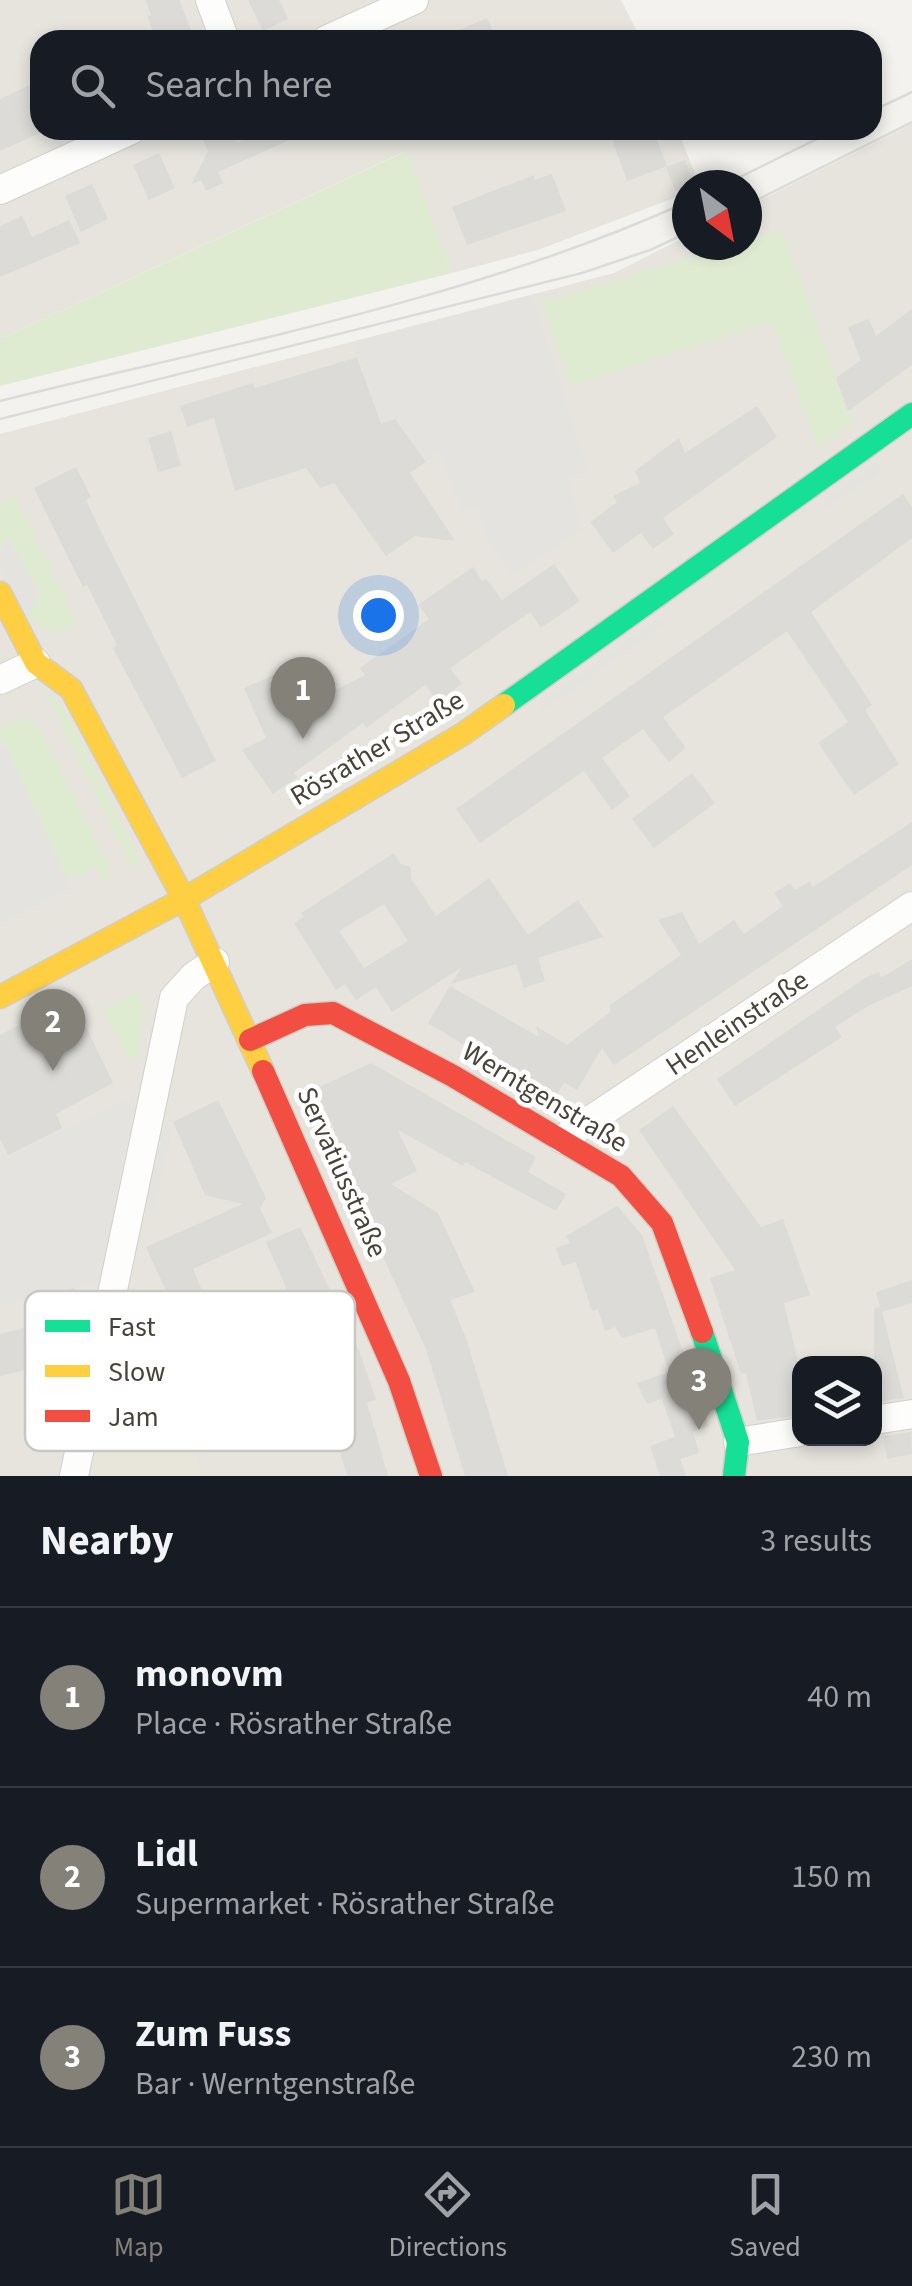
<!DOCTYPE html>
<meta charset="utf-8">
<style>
:root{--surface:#171b24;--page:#242831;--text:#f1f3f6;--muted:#9ea1a6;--line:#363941;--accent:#848179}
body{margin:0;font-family:"Source Sans 3",sans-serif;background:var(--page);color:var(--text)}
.controls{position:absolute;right:30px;bottom:30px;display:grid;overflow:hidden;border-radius:20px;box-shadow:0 5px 15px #0003}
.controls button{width:90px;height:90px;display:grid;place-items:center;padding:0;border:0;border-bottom:2px solid var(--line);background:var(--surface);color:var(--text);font:50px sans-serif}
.compass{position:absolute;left:672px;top:170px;width:90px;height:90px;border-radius:50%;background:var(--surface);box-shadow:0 5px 15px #0003;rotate:148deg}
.you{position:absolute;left:378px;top:615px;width:35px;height:35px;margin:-25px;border:8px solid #fff;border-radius:50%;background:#1a73e8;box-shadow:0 0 0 15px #1a73e833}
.badge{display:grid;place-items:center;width:65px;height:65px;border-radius:50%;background:var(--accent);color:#fff;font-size:32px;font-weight:700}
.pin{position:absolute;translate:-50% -82px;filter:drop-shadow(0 2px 5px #0008)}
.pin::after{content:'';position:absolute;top:52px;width:35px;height:30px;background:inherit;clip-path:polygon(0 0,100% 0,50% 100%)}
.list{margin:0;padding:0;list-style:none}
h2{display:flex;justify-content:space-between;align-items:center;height:130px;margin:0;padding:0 40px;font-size:42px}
h2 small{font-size:32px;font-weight:400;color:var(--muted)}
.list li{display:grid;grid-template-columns:65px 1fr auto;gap:30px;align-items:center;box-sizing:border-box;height:180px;padding:0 40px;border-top:2px solid var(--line)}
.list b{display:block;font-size:38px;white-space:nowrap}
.list p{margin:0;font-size:32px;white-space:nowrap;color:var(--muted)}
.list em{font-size:32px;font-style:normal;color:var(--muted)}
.icon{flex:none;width:55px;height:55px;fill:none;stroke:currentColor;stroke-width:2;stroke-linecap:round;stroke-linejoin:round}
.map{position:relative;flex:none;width:912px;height:1476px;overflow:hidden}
.search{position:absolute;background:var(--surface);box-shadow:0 5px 15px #0003;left:30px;right:30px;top:30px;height:110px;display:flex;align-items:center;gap:25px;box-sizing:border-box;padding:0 35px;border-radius:30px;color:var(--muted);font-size:38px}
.sheet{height:670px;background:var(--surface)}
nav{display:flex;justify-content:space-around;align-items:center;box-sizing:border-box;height:140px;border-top:2px solid var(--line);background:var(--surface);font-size:28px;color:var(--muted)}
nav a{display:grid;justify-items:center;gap:5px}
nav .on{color:var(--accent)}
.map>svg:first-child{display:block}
</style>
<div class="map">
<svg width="912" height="1476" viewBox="0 0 912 1476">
<rect width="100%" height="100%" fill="#f3f2ee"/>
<g fill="#e6e4dd" fill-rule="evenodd">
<path d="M0 0H621L641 40H40V130H678L699 185H687V193L538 250 452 273 406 151 0 339Z"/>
<path d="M912 124V1476H0V434L614 273 687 236V245H747V207ZM800 1364H874V1438H800Z"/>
</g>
<path fill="#e8e5db" d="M116 1313 149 1436 187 1425 202 1476H88Z"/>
<g fill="#dfebd1">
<path d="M407 151 452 273 0 386V339Z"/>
<path d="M782 230 854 423 818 448 772 322 571 386 542 303 732 245H747V241Z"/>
<path d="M15 497 76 622 60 633 42 628 28 616 9 540 0 548 1 504Z"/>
<path d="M42 687 66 711 141 861 138 865 131 866Z"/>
<path d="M26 718 37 724 110 870 112 876 108 881 102 879 98 868 86 869V875L65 876 0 734V728Z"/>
<path d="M138 992 144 1006 138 1058 129 1060 102 1010Z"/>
</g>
<g fill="#e5e3df">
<path d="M532 296 588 472 568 478 581 531 513 576 490 544 476 506 462 511 438 451 426 462 396 419 381 424 355 343Z"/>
<path d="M878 463 882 469 827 508 823 501Z"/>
<path d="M9 539 40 594 28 616 0 564V548Z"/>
<path d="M661 617 665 623 543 711 538 704Z"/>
<path d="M6 746 71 888 0 924V749Z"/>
<path d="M136 1094 100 1281 0 1306V1150L5 1158Z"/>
<path d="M156 1127 172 1131 154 1210 138 1206Z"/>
</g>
<g fill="#dcdbd7" fill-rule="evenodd">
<path d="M146 0H179L195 40H157L147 16 151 15Z"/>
<path d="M248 0H279L288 19 263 31Z"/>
<path d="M487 18 497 40H435Z"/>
<path d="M30 85 40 105V133L0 151V99Z"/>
<path d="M199 130H232L237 142 272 130H293L296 137 218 172 223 183 206 191 201 180 191 185 208 151Z"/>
<path d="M635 130H653L667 166 627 181 612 139Z"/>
<path d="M159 153 175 188 149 200 133 165Z"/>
<path d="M685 160 694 184 675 191 666 167Z"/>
<path d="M552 174 566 211 467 245 452 207 534 175 535 180Z"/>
<path d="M92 184 108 219 81 232 65 196Z"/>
<path d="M22 216 32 237 69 220 80 243 0 277V226Z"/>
<path d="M912 309V365L848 411 836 378 861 360 848 327 869 319 876 336Z"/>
<path d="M357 357 381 424 395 419 426 462 410 473 455 541 415 536 386 556 334 483 320 488 306 468 235 491 214 418 187 427 180 406 253 383 255 388Z"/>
<path d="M757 406 777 437 663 518 674 534 653 549 641 533 613 553 590 522 617 502 613 496 640 483 635 471 679 438 685 453Z"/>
<path d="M171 431 181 466 158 472 148 438Z"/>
<path d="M76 467 91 497 86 500 100 530 216 761 182 778 113 648 117 645 87 585 83 587 34 488Z"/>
<path d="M903 494 912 507V538L811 612 872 705 865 710 899 764 854 795 818 743 848 722 787 631 663 717 686 748 669 762 643 729 602 758 630 796 612 810 584 771 480 843 456 809Z"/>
<path d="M554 564 580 601 541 628 530 612 450 668 462 684 438 701 425 685 366 728 363 723 294 773 297 777 273 794 242 750 266 738 244 688 281 672 297 709 365 675 360 668 429 619 418 605 473 567 482 581 486 579 502 600Z"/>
<path d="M692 773 715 803 654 848 632 819Z"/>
<path d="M912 822V865L614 1065 602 1048 577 1090 564 1082 554 1099 428 1023 450 986 539 1037 536 1026 567 1045 610 1012V1005L681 955 658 920 682 912 699 944 734 920 744 934 783 906 774 893 790 883 795 890 810 881 813 887Z"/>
<path d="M394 853 401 864 411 867V878L436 916 489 878 528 935 578 900 603 937 538 958 545 981 524 988 516 964 451 984 462 967 392 1012 376 987 356 1000 345 984 336 990 294 923 304 917 301 913ZM384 904 408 941 364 968 339 931Z"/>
<path d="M912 959V986L868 1006 835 1027 842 1037 735 1106 717 1079 865 978 879 972 881 978Z"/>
<path d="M72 998 113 1083 56 1114 62 1128 8 1155 0 1139V1035Z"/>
<path d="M371 1063 536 1157 528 1172 566 1194 556 1211 465 1162 463 1166 398 1130 417 1171 391 1184 438 1213 475 1292 450 1300 466 1338 508 1476H465L426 1349 325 1132 334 1128 315 1089Z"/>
<path d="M218 1100 266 1198 260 1209 272 1233 193 1269 213 1317 195 1326 191 1316 157 1331 145 1305 168 1295 146 1247 243 1204 205 1195 173 1122Z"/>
<path d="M673 1106 761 1227 783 1219 810 1295 784 1303 800 1370V1415L757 1421 746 1373 741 1374 710 1278 735 1270 639 1130Z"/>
<path d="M617 1206 642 1235 709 1426 693 1432 699 1453 680 1459 686 1476H660L650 1446 675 1437 662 1399 647 1404 637 1383 669 1372 655 1328 623 1338 615 1327 605 1331 598 1309 592 1311 576 1262 562 1266 556 1248 570 1243 566 1236Z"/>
<path d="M300 1227 360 1353 376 1400 367 1403 388 1476H347L335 1435 347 1432 329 1381 280 1396 264 1342 305 1331 266 1242Z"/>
<path d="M912 1280V1303L882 1312 904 1398 874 1402V1308L880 1307 876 1292Z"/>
<path d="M74 1288 79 1310 56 1315 50 1294Z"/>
<path d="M41 1324 51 1364 0 1376V1334Z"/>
<path d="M911 1432 912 1454 887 1459 883 1436Z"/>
</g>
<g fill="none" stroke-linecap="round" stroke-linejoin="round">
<g stroke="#d1d0cc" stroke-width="30">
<g id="street">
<path d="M210 0 225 40"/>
<path d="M326 40 414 0"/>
<path d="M0 190 131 130"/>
<path d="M0 680 36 663"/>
<path d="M562 1139 912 906"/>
<path d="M874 1420 912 1414"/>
<path d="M738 1442 800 1432"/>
<path d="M74 1476 174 998 194 976 215 962"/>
</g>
</g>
<g stroke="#d1cfc6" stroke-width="25">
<g id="fast">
<path d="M504 705 912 414"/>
<path d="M702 1332 738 1442 734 1476"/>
</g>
</g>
<g stroke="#d1cfc6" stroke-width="25">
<g id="slow">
<path d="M0 593 36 663 71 689 184 899 263 1071"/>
<path d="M0 997 184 899 463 734 504 705"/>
</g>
</g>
<g stroke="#d1cfc6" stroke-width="25">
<g id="jam">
<path d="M250 1040 305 1015 333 1013 453 1076 621 1176 662 1223 702 1332"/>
<path d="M263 1071 399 1381 431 1476"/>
</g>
</g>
<use href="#street" stroke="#fdfdfc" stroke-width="28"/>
<use href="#fast" stroke="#16e098" stroke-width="22"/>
<use href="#slow" stroke="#ffcf43" stroke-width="22"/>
<use href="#jam" stroke="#f24e42" stroke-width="22"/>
<g stroke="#dbdbda" stroke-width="2.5">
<path d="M872 111 912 92"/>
<path d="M724 185 835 130"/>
<path d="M747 205 912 122"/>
<path d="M0 401C229 344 471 300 687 202"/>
<path d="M0 419 582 273 650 250 687 233"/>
</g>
</g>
<g text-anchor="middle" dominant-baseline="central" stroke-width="9" stroke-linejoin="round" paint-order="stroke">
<g font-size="28" fill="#49443a" stroke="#fff">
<text transform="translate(377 748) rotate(-31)">Rösrather Straße</text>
<text transform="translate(737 1023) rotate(-34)">Henleinstraße</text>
<text transform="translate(545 1097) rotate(31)">Werntgenstraße</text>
<text transform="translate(342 1172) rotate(66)">Servatiusstraße</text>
</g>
</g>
<rect x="25" y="1291" width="330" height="160" rx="15" fill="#fff" stroke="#c8c7c4" stroke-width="2.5"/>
<rect x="45" y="1320" width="45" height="12" fill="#16e098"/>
<rect x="45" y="1365" width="45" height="12" fill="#ffcf43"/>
<rect x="45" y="1410" width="45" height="12" fill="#f24e42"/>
<g font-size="28" fill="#49443a">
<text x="108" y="1336">Fast</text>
<text x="108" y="1381">Slow</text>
<text x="108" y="1426">Jam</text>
</g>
</svg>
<div class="controls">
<button><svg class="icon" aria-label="layers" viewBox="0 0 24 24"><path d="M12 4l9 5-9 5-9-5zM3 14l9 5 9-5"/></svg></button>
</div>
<svg class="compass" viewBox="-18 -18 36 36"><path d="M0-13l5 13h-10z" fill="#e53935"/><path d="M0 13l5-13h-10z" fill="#9ea1a6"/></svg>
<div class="you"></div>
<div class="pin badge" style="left:303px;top:739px">1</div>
<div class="pin badge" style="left:53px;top:1071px">2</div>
<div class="pin badge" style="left:699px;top:1430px">3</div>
<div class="search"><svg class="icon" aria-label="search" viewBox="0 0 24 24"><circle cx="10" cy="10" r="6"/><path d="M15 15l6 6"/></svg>Search here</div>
</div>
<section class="sheet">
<h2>Nearby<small>3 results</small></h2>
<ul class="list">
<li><span class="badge">1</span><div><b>monovm</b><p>Place · Rösrather Straße</p></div><em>40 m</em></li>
<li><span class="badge">2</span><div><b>Lidl</b><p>Supermarket · Rösrather Straße</p></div><em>150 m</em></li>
<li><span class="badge">3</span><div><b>Zum Fuss</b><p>Bar · Werntgenstraße</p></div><em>230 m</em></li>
</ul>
</section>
<nav>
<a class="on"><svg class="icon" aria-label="map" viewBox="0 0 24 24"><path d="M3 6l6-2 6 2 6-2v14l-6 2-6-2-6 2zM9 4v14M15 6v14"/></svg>Map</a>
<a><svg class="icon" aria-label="directions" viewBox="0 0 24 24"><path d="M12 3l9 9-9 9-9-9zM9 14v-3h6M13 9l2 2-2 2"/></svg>Directions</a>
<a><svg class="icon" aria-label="saved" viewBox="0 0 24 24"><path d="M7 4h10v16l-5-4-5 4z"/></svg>Saved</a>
</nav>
